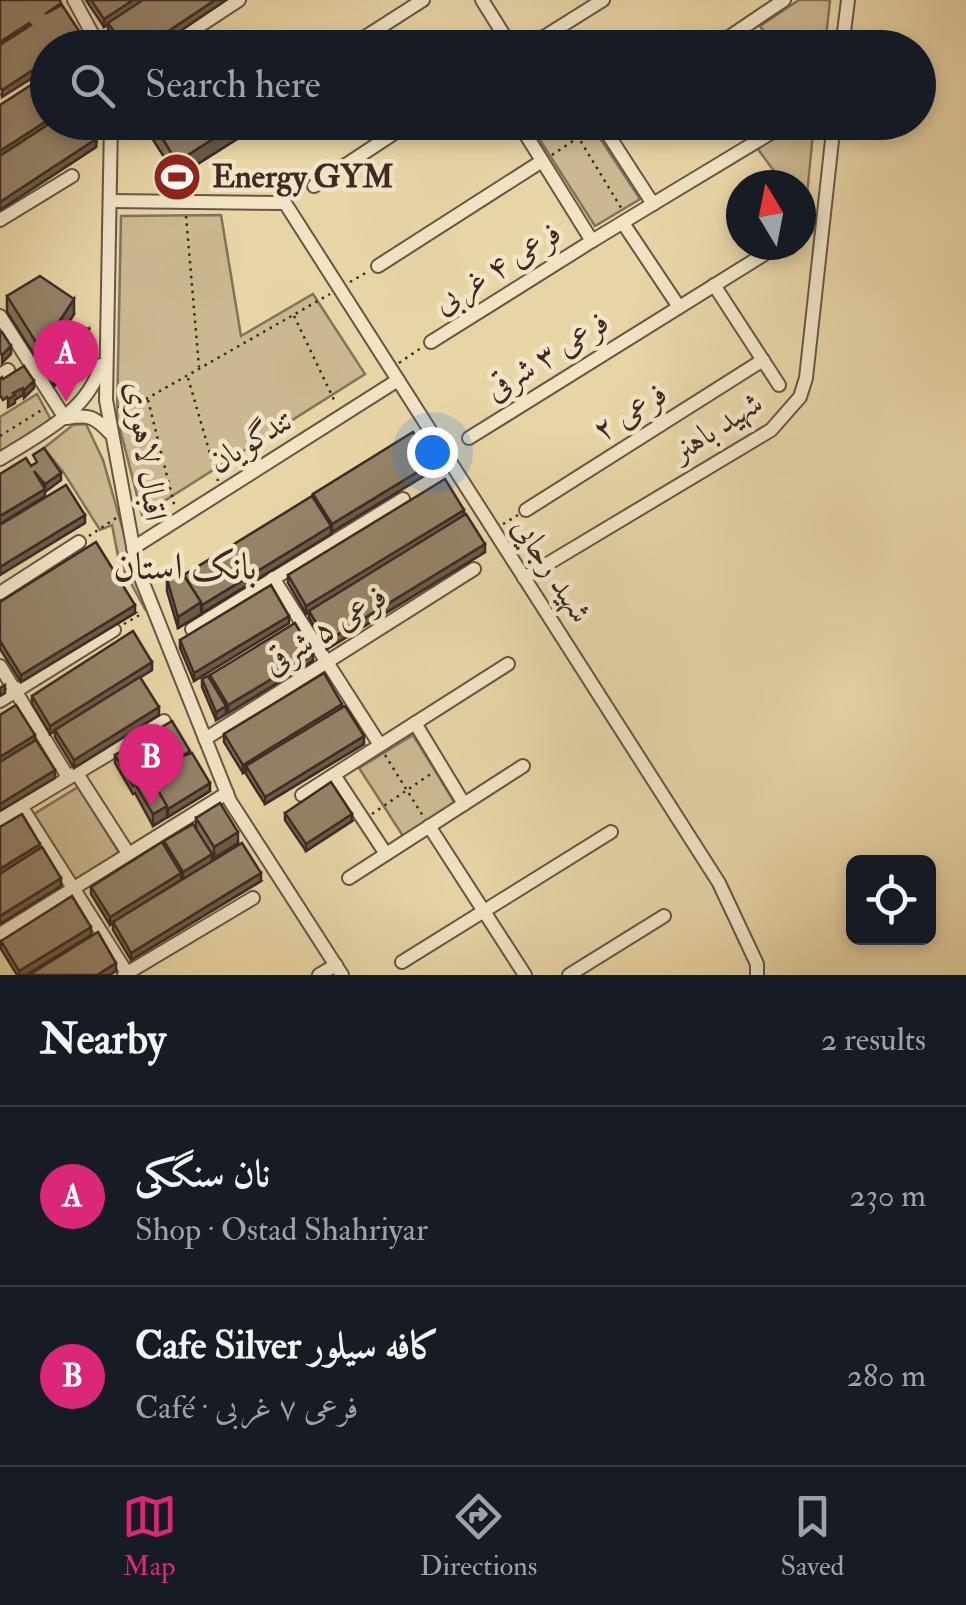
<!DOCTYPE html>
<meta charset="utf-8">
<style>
:root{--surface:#171b24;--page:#242831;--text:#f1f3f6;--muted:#9ea1a6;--line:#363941;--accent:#db2777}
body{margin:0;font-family:"IM FELL Double Pica",Amiri,serif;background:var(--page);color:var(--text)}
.controls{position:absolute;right:30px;bottom:30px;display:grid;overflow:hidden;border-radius:15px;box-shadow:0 5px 15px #0003}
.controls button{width:90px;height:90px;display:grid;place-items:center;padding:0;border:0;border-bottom:2px solid var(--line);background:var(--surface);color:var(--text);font:50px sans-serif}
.compass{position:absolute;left:726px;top:170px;width:90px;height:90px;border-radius:50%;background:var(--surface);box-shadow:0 5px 15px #0003;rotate:350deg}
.you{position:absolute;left:432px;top:452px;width:35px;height:35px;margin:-25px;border:8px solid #fff;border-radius:50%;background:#1a73e8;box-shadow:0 0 0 15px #1a73e833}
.badge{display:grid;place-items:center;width:65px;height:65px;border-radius:50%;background:var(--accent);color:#fff;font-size:32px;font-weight:700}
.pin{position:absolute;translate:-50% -82px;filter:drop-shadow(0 2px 5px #0008)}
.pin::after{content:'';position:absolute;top:52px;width:35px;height:30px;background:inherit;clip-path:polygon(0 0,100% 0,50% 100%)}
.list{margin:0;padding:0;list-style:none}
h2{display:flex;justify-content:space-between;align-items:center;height:130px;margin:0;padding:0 40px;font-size:42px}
h2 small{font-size:32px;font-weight:400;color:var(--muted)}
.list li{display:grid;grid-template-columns:65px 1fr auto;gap:30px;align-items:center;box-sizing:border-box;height:180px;padding:0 40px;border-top:2px solid var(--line)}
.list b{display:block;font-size:38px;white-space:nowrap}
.list p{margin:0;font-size:32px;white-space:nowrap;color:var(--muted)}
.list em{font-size:32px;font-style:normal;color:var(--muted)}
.icon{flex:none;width:55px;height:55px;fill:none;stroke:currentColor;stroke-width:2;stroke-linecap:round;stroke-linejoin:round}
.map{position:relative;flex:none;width:966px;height:975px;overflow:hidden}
.search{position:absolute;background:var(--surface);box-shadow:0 5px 15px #0003;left:30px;right:30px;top:30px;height:110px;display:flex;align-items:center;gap:25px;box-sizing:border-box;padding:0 35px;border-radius:55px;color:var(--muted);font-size:38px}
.sheet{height:490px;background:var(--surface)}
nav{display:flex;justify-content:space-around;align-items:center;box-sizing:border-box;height:140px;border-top:2px solid var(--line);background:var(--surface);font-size:28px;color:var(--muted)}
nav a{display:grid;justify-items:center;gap:5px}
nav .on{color:var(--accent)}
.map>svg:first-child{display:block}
</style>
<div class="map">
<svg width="966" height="975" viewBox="0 0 966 975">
<rect width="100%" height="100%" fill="#e8d5a6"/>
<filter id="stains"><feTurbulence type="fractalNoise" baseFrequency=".002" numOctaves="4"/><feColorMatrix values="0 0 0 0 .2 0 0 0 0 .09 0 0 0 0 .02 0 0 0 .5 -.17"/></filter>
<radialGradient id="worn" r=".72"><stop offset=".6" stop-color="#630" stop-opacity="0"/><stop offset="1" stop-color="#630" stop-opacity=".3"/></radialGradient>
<g fill="#cbb890" stroke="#84725a" stroke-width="2.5">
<path d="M799 0H830L825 47H775L760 26Z"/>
<path d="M529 123H590L640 199 595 226Z"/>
<path d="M790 123H814L805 215 801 210V185H784L755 145Z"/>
<path d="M221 215 241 336 313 294 365 374 142 515 117 417 121 216Z"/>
<path d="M37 394 51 420 0 453V417Z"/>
<path d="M86 424 103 460 146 611 119 561 112 525 100 530 64 473 44 448 73 425Z"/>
<path d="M413 735 455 803 403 836 359 768Z"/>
<path d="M78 787 120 854 75 881 34 814Z"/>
</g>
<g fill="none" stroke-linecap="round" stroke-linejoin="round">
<g stroke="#675644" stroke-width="16">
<g id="minor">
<path d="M74 0 100 48"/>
<path d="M482 0 512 48"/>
<path d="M544 37 603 0"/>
<path d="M166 48 239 0"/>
<path d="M348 48 423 0"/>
<path d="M528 48 544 37 550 48"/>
<path d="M713 48 784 0"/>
<path d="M842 48 848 0"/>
<path d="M0 103 48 74"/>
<path d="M111 122 106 400 137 568 230 801 342 975"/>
<path d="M518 122 592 241 653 204 600 122"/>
<path d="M314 186 411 122"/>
<path d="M111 201 285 203 719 883 757 964V975"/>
<path d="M653 204 789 122"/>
<path d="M0 220 72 176"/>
<path d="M623 223 679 307"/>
<path d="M801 232 806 229"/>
<path d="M378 266 542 161"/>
<path d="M714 285 779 385"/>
<path d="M0 316 65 418"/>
<path d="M431 342 592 241"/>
<path d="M0 375 8 370"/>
<path d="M67 418C89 414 95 417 110 433"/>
<path d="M469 438 779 245"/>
<path d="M0 459C39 434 87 413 101 365"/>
<path d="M526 510 763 360"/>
<path d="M133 548 398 380"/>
<path d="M273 578 380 745"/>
<path d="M524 578 771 430 800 397 806 378 834 122"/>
<path d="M0 593 79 542"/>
<path d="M192 629 403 499"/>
<path d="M0 666 68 777"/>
<path d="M0 701 114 630"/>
<path d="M415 723 464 804"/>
<path d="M205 739 474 569"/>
<path d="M76 772 128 853"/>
<path d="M334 775 386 854"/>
<path d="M302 795 508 664"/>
<path d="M21 806 127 973"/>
<path d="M0 819 164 721"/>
<path d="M429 826 525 975"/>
<path d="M349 878 523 766"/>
<path d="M0 934 227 793"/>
<path d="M402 962 611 832"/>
<path d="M124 975 253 898"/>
<path d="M319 975 336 965"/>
<path d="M569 975 664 916"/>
</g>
</g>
<g stroke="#3c2b24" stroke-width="2.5" stroke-dasharray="2.5 5" stroke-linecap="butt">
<path d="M569 122 623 211"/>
<path d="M552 155 591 129"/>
<path d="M186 216 199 367"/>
<path d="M350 282 369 271"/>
<path d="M294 316 336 404"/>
<path d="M399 363 421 348"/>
<path d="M188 378 218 481"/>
<path d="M148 400 175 508"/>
<path d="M118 407H132L330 294"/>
<path d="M0 436 45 408"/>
<path d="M503 524 518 515"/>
<path d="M89 536 116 518"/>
<path d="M124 624 143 613"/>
<path d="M385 755 423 816"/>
<path d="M372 814 432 773"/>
</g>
<use href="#minor" stroke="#f0e4c5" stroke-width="12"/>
</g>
<g fill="#807159" stroke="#3c2b24" stroke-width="2.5" fill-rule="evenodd">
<path d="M86 0H226L155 48H119L108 31V24L104 27Z"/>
<path d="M0 105 48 122H96L97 136 96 147 0 210Z"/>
<path d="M146 122H256V127L177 177 146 129Z"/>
<path d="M7 296 74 314 68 324 89 345 73 371 54 386 7 312Z"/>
<path d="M432 471 332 532 331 530V534L202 613 201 611V614L178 628 167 591V579L184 575 313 498V494Z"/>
<path d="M464 515 485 552 327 649 309 618V612L306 614 288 583V575Z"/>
<path d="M0 602 135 613 21 682 0 649Z"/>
<path d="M289 623 194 681 180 648V640Z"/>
<path d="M313 661 228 713 226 709V714L216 720 202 687V679L210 680V675Z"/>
<path d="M152 670 140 677 159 715 74 768 55 737V731L50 734 32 704V696Z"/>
<path d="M342 707 364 744 265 804 246 774V771L243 773 224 742V734Z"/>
<path d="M190 753 210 791 153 826 135 793 133 794 115 763V755Z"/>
<path d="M285 813 352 821 306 851 285 820Z"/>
<path d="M196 818 238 843 214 858 212 855V862L261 881 131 960 113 930V923L110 925 91 894V887L164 845V841L196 828ZM181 876 183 879 159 894Z"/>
<path d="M91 935 26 975H17L1 949V941Z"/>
</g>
<g fill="#685c49" stroke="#3c2b24" stroke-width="2.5">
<path d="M133 0H145L104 27V19Z"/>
<path d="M215 0H226L155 48H143Z"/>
<path d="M29 23V30L0 49V42Z"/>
<path d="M83 37V45L79 48H67Z"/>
<path d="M48 60V68L2 97V90Z"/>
<path d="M48 120V122H56L0 159V151Z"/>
<path d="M239 122H256V127L177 177V162Z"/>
<path d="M96 139V147L0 210V202Z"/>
<path d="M74 299V314L59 337V322Z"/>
<path d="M89 329V345L73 371 54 386V371Z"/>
<path d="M11 346V354L2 363V355Z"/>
<path d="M34 381V388L24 398V390Z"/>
<path d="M23 388V395L15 400V403L8 407V399L13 393Z"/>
<path d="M432 463V471L332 532V524Z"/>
<path d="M61 473V480L45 492V484Z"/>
<path d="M45 489V496L0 524V516Z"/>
<path d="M464 510V517L306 614V606Z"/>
<path d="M85 515V523L0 575V567Z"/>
<path d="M331 526V534L202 613V605Z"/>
<path d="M485 544V552L327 649V641Z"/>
<path d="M201 602V614L178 628V617Z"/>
<path d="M135 605V613L21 682V675Z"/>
<path d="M289 616V623L194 681V673Z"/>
<path d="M313 654V661L228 713V705Z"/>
<path d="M152 662V670L50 734V726Z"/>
<path d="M5 685V693L0 696V688Z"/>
<path d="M342 704V711L246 766V771L243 773V765Z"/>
<path d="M226 706V714L216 720V712Z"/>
<path d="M159 707V715L74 768V760Z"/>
<path d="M35 735V743L0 764V757Z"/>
<path d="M364 736V744L265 804V797Z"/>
<path d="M55 770V778L0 811V804Z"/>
<path d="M210 783V791L168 817V809Z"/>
<path d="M167 806V817L153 826V814Z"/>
<path d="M352 814V821L306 851V844Z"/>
<path d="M238 832V843L214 858V847Z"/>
<path d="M40 844V852L0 877V869Z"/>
<path d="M212 854V862L183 879V872Z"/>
<path d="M181 873V880L110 925V917Z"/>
<path d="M261 873V881L131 960V953Z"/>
<path d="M61 878V886L0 924V916Z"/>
<path d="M91 927V935L26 975H19V971Z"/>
<path d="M116 963V971L110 975H97Z"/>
</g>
<g fill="#958368" stroke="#3c2b24" stroke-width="2.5">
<path d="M0 0H60L61 3 45 14 62 5 83 37 67 48H48V60L2 90 0 87V45L31 25 29 23 0 42Z"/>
<path d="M91 0H133L104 19Z"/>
<path d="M143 0H215L143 48H125L108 23Z"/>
<path d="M48 74V120L0 151V105Z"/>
<path d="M52 122H85L96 139 0 202V156Z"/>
<path d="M89 122H96L97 136Z"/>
<path d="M152 122H239L177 162Z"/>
<path d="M40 276 74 299 59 322 89 329 73 355 54 371 7 296Z"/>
<path d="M0 332H2L11 346 2 355 0 353Z"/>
<path d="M24 366 34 381 24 390 23 388 13 393 15 395 8 399 7 397 3 400 0 395V379L2 377 3 379Z"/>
<path d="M413 432 432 463 332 524 313 494Z"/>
<path d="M44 448 61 473 45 484 34 471 45 489 0 516V474L26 458 31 466 37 462 33 455Z"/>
<path d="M445 479 464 510 306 606 288 575Z"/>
<path d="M66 485 85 515 0 567V525Z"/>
<path d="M312 496 331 526 202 605 184 575Z"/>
<path d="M466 514 485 544 327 641 309 611Z"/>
<path d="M96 542 135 605 21 675 0 641V602Z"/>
<path d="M181 571 201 602 178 617 167 579Z"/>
<path d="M271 585 289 616 194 673 180 640Z"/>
<path d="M295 623 313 654 228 705 210 675Z"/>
<path d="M133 631 152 662 50 726 32 696Z"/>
<path d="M324 673 342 704 243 765 224 734Z"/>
<path d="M208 676 226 706 216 712 202 679Z"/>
<path d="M140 677 159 707 74 760 55 730Z"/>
<path d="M16 705 35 735 0 757V715Z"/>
<path d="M345 706 364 736 265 797 246 766Z"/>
<path d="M172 721 190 751 180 757 192 753 210 783 168 809 149 775 133 786 115 755Z"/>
<path d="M36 740 55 770 0 804V762Z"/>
<path d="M149 775 167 806 153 814 135 784Z"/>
<path d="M331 782 352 814 306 844 285 813Z"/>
<path d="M220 803 238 832 214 847 196 818Z"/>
<path d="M22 814 40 844 0 869V827Z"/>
<path d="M193 824 212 854 183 872 164 841Z"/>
<path d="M162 842 181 873 110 917 91 887Z"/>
<path d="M242 843 261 873 131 953 113 922Z"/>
<path d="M42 847 61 878 0 916V874Z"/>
<path d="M72 896 91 927 19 971 1 941Z"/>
<path d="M98 932 116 963 97 975H29Z"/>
</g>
<defs>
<g id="stadium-disc" transform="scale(2.5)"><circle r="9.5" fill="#8f2418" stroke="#f0e4c5"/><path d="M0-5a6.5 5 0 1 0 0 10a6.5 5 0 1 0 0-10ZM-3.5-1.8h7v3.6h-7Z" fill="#fff"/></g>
</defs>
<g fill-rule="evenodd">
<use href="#stadium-disc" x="177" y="177"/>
</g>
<g text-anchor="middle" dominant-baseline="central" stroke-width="9" stroke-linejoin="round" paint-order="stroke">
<g font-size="32" font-weight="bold" fill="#3c2b24" stroke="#f0e4c5" text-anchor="start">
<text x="212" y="177">Energy GYM</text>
</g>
<g font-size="32" fill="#3c2b24" stroke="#f0e4c5">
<text transform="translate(497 268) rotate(-32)">فرعی ۴ غربی</text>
<text transform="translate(547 356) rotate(-32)">فرعی ۳ شرقی</text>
<text transform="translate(630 412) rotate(-32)">فرعی ۲</text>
<text transform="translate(717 427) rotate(-33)">شهید باهنر</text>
<text transform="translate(251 441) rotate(-32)">تندگویان</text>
<text transform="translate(146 451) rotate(82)">اقبال لاهوری</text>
<text transform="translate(552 570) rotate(57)">شهید رجایی</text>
<text transform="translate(325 630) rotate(-32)">فرعی ۵ شرقی</text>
</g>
<g font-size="38" fill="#3c2b24" stroke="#f0e4c5">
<text x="185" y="567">بانک استان</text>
</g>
</g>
<rect width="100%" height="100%" filter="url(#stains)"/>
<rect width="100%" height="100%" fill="url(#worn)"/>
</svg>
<div class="controls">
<button><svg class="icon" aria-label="locate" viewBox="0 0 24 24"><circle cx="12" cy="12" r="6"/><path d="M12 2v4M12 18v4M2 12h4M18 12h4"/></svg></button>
</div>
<svg class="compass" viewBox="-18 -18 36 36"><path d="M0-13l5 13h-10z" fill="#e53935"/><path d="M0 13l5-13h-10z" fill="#9ea1a6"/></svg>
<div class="you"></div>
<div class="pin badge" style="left:66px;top:402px">A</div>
<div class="pin badge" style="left:151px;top:806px">B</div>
<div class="search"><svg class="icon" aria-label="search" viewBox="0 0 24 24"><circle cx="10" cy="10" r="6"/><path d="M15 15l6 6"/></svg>Search here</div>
</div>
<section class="sheet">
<h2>Nearby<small>2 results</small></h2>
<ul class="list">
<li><span class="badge">A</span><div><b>نان سنگکی</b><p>Shop · Ostad Shahriyar</p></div><em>230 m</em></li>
<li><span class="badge">B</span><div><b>Cafe Silver کافه سیلور</b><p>Café · فرعی ۷ غربی</p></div><em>280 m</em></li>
</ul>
</section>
<nav>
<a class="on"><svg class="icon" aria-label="map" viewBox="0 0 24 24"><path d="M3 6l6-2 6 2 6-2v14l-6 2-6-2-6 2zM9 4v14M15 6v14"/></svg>Map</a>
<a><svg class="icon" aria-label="directions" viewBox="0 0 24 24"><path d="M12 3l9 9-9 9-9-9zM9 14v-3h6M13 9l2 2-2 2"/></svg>Directions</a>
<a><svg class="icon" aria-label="saved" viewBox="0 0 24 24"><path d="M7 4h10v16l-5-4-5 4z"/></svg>Saved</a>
</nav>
